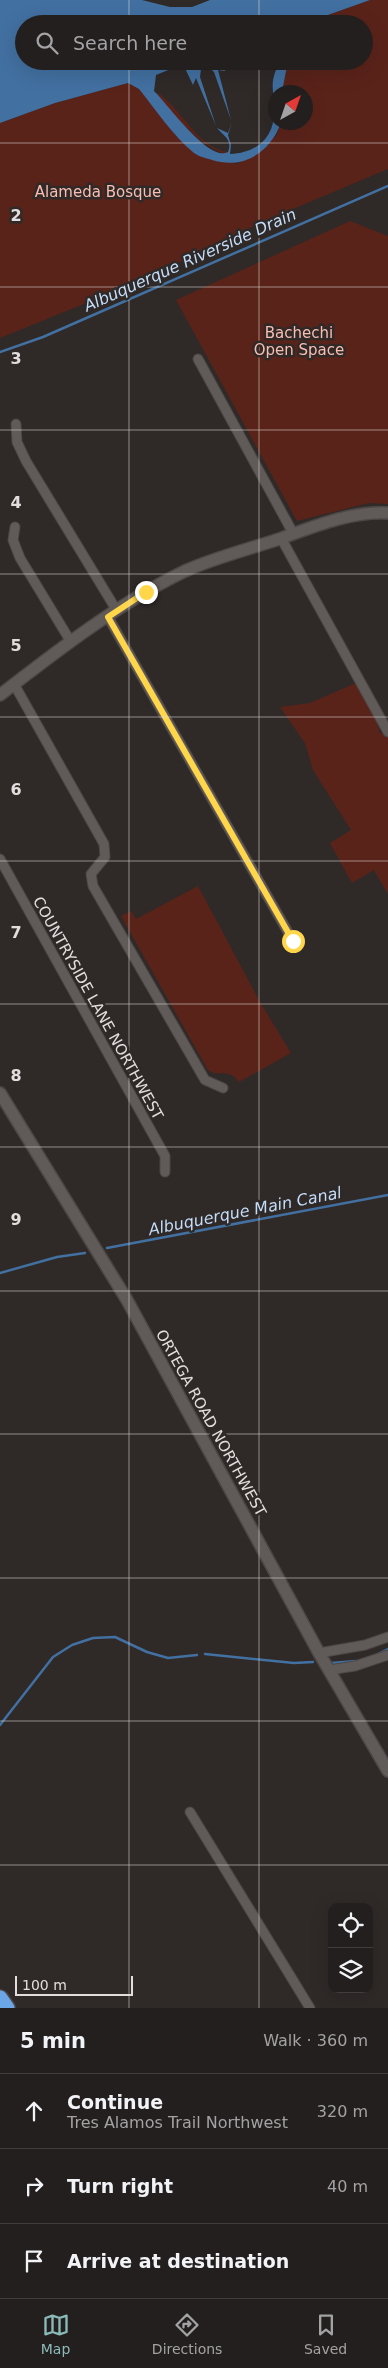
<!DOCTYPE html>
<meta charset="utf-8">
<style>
:root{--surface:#231f1e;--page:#2f2c2b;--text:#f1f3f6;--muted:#a3a2a4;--line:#403d3c;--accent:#8bbbb9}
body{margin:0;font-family:"DejaVu Sans",sans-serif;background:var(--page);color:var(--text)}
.controls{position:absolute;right:15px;bottom:15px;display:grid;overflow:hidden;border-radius:10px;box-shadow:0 5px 20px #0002}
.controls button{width:45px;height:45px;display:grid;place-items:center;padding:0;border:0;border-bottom:1px solid var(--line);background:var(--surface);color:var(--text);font:25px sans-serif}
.compass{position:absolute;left:268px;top:85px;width:45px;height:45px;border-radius:50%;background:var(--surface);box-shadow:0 5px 20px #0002;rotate:40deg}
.scale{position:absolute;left:15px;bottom:12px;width:118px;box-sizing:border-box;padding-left:5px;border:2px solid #e2dedd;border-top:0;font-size:14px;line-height:18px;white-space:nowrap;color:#e2dedd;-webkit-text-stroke:4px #2f2928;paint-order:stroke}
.stop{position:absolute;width:15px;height:15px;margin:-11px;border:4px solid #ffd54a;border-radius:50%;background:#fff}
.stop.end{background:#ffd54a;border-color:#fff;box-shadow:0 1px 5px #0008}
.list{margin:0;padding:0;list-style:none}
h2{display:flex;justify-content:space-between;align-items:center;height:65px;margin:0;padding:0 20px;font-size:21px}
h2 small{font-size:16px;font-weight:400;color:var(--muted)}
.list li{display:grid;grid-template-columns:32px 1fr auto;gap:15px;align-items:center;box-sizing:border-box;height:75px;padding:0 20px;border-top:1px solid var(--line)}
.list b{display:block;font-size:19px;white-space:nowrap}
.list p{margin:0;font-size:16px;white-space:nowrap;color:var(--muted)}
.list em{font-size:16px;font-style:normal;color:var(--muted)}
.icon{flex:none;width:28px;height:28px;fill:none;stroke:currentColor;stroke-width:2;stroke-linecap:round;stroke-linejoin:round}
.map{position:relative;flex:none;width:388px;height:2008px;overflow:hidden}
.search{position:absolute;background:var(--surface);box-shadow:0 5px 20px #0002;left:15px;right:15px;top:15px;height:55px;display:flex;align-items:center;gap:12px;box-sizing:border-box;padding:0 18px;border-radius:28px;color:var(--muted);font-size:19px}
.sheet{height:290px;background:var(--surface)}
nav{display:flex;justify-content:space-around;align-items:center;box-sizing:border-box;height:70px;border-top:1px solid var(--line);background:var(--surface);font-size:14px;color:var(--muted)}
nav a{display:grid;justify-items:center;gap:2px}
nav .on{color:var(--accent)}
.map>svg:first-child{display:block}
</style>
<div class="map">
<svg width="388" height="2008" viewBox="0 0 388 2008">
<rect width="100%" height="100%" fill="#2f2928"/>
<g fill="#5a231a">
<path d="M370 0H388V169L262 222 143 280 0 338V123L55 103 128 83 139 89 196 155 237 164 276 136 281 123 306 122V92H282L288 61H364V24H309L311 21Z"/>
<path d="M157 92C182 109 196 147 228 152L227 154C206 152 167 110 157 92Z"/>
<path d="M350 221 388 236V504L369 503 297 521 176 300Z"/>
<path d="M358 682 374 712 380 733 388 735V894L374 870 352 883 330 843 351 830 313 770 305 743 280 707 310 703Z"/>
<path d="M198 886 260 1002 291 1053 239 1082C228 1067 219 1078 208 1070L121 916 131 911 136 919Z"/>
</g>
<g fill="#4270a1">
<path d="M0 0H142L170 7H192L210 0H370L311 21 309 24H24V61H202L200 77 216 126 196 78 193 85 183 64 156 75 154 91C167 103 209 163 228 152 233 139 223 136 217 128L228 133 232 122 228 135 231 145 230 154C259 153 276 135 274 107 274 96 271 86 274 76 275 71 278 66 280 61H288L282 92H276V122L281 123C270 152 244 170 212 160 207 158 199 157 194 153 173 136 156 110 139 89L128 83 55 103 0 123Z"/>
<path d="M202 61H223L225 71 218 70 231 120 214 72Z"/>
</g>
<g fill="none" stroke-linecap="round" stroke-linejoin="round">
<g stroke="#4270a1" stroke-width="2.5">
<path d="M0 352 43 337 388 186"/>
<path d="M107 1248 388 1195"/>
<path d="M0 1273 57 1257 85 1253"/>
<path d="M205 1654 294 1663 313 1662"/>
<path d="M378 1654 388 1649"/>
<path d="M332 1663 356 1661"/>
<path d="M0 1725 53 1657 72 1645 93 1638 115 1637 147 1652 168 1658 197 1655"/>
</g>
<g stroke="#4c4746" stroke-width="11">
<g id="street">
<path d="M198 359 293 533"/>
<path d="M16 424 17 442 26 461 117 611"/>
<path d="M15 527 13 540 20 558 71 642"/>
<path d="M281 538 388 732"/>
<path d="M108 617 293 941"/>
<path d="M14 684 104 844 105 857 91 874 93 886 205 1080 223 1088"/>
<path d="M0 859 165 1156V1172"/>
<path d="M319 1653 365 1645 388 1637"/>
<path d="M329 1670 355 1666 388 1655"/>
<path d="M190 1812 310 2008"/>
</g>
</g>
<g stroke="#4c4746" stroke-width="14">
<g id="secondary">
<path d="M0 695C58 650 119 603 185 571 216 557 250 549 282 538 315 526 352 511 388 513"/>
<path d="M0 1093 127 1300 319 1653 388 1771"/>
</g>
</g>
<g stroke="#4c4746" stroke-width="18">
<path id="highway" d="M0 1998 7 2008"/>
</g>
<use href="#street" stroke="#605a58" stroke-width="9"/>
<use href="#secondary" stroke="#605a58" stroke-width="11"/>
<use href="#highway" stroke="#6ba7e6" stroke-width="15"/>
</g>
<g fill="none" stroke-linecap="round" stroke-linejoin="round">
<path stroke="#ffd54a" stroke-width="6" d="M146 592 108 617 293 941"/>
</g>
<path fill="none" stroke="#e2dedd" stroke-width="1" stroke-opacity="0.55" d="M129 0V24M259 0V24M129 61V2008M259 61V2008M0 143H388M0 287H388M0 430H388M0 574H388M0 717H388M0 861H388M0 1004H388M0 1147H388M0 1291H388M0 1434H388M0 1578H388M0 1721H388M0 1865H388"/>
<g text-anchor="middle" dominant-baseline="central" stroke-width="5" stroke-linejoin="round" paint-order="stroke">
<g font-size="15" fill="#fabdb1" stroke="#2f2928">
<text x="98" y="192">Alameda Bosque</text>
<text x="299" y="333">Bachechi<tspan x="299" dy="17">Open Space</tspan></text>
</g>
<g font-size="15" fill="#e2dedd" stroke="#2f2928">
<text transform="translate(98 1008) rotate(61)">COUNTRYSIDE LANE NORTHWEST</text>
<text transform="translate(211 1423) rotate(61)">ORTEGA ROAD NORTHWEST</text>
</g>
<g font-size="16" font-style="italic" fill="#c3ddfa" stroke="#2f2928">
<text transform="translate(190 260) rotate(-24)">Albuquerque Riverside Drain</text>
<text transform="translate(245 1211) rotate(-11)">Albuquerque Main Canal</text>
</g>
</g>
<g font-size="16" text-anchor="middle" font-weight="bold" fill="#e2dedd" stroke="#2f2928" stroke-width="5" stroke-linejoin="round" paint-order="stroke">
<text x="16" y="221">2</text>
<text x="16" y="364">3</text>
<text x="16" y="508">4</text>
<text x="16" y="651">5</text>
<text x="16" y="795">6</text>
<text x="16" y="938">7</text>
<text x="16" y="1081">8</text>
<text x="16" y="1225">9</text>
</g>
</svg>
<div class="controls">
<button><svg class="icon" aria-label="locate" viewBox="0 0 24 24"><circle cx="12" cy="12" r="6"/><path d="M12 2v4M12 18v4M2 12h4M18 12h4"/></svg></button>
<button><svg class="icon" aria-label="layers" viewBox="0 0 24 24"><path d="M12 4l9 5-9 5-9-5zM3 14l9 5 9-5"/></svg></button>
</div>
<svg class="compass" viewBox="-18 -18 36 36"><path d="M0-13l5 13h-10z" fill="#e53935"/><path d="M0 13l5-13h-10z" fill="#a3a2a4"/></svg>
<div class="scale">100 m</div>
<div class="stop" style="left:293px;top:941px"></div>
<div class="stop end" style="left:146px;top:592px"></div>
<div class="search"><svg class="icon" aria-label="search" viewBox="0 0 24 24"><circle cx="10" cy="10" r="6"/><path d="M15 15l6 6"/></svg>Search here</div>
</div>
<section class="sheet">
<h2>5 min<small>Walk · 360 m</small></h2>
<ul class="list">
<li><svg class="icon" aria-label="ahead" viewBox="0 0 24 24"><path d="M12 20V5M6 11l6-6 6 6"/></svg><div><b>Continue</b><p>Tres Alamos Trail Northwest</p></div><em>320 m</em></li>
<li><svg class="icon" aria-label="right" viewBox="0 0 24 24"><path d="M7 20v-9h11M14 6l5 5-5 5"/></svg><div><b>Turn right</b></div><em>40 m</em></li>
<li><svg class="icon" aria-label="arrive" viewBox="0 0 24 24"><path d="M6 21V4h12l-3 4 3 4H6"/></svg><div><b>Arrive at destination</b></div></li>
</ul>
</section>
<nav>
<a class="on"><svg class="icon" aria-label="map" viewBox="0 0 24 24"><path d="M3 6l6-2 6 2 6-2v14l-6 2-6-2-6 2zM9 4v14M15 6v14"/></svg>Map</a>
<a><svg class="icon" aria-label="directions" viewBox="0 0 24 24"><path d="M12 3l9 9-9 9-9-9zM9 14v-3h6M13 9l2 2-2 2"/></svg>Directions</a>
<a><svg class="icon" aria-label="saved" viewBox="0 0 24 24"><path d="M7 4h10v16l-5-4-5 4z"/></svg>Saved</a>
</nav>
